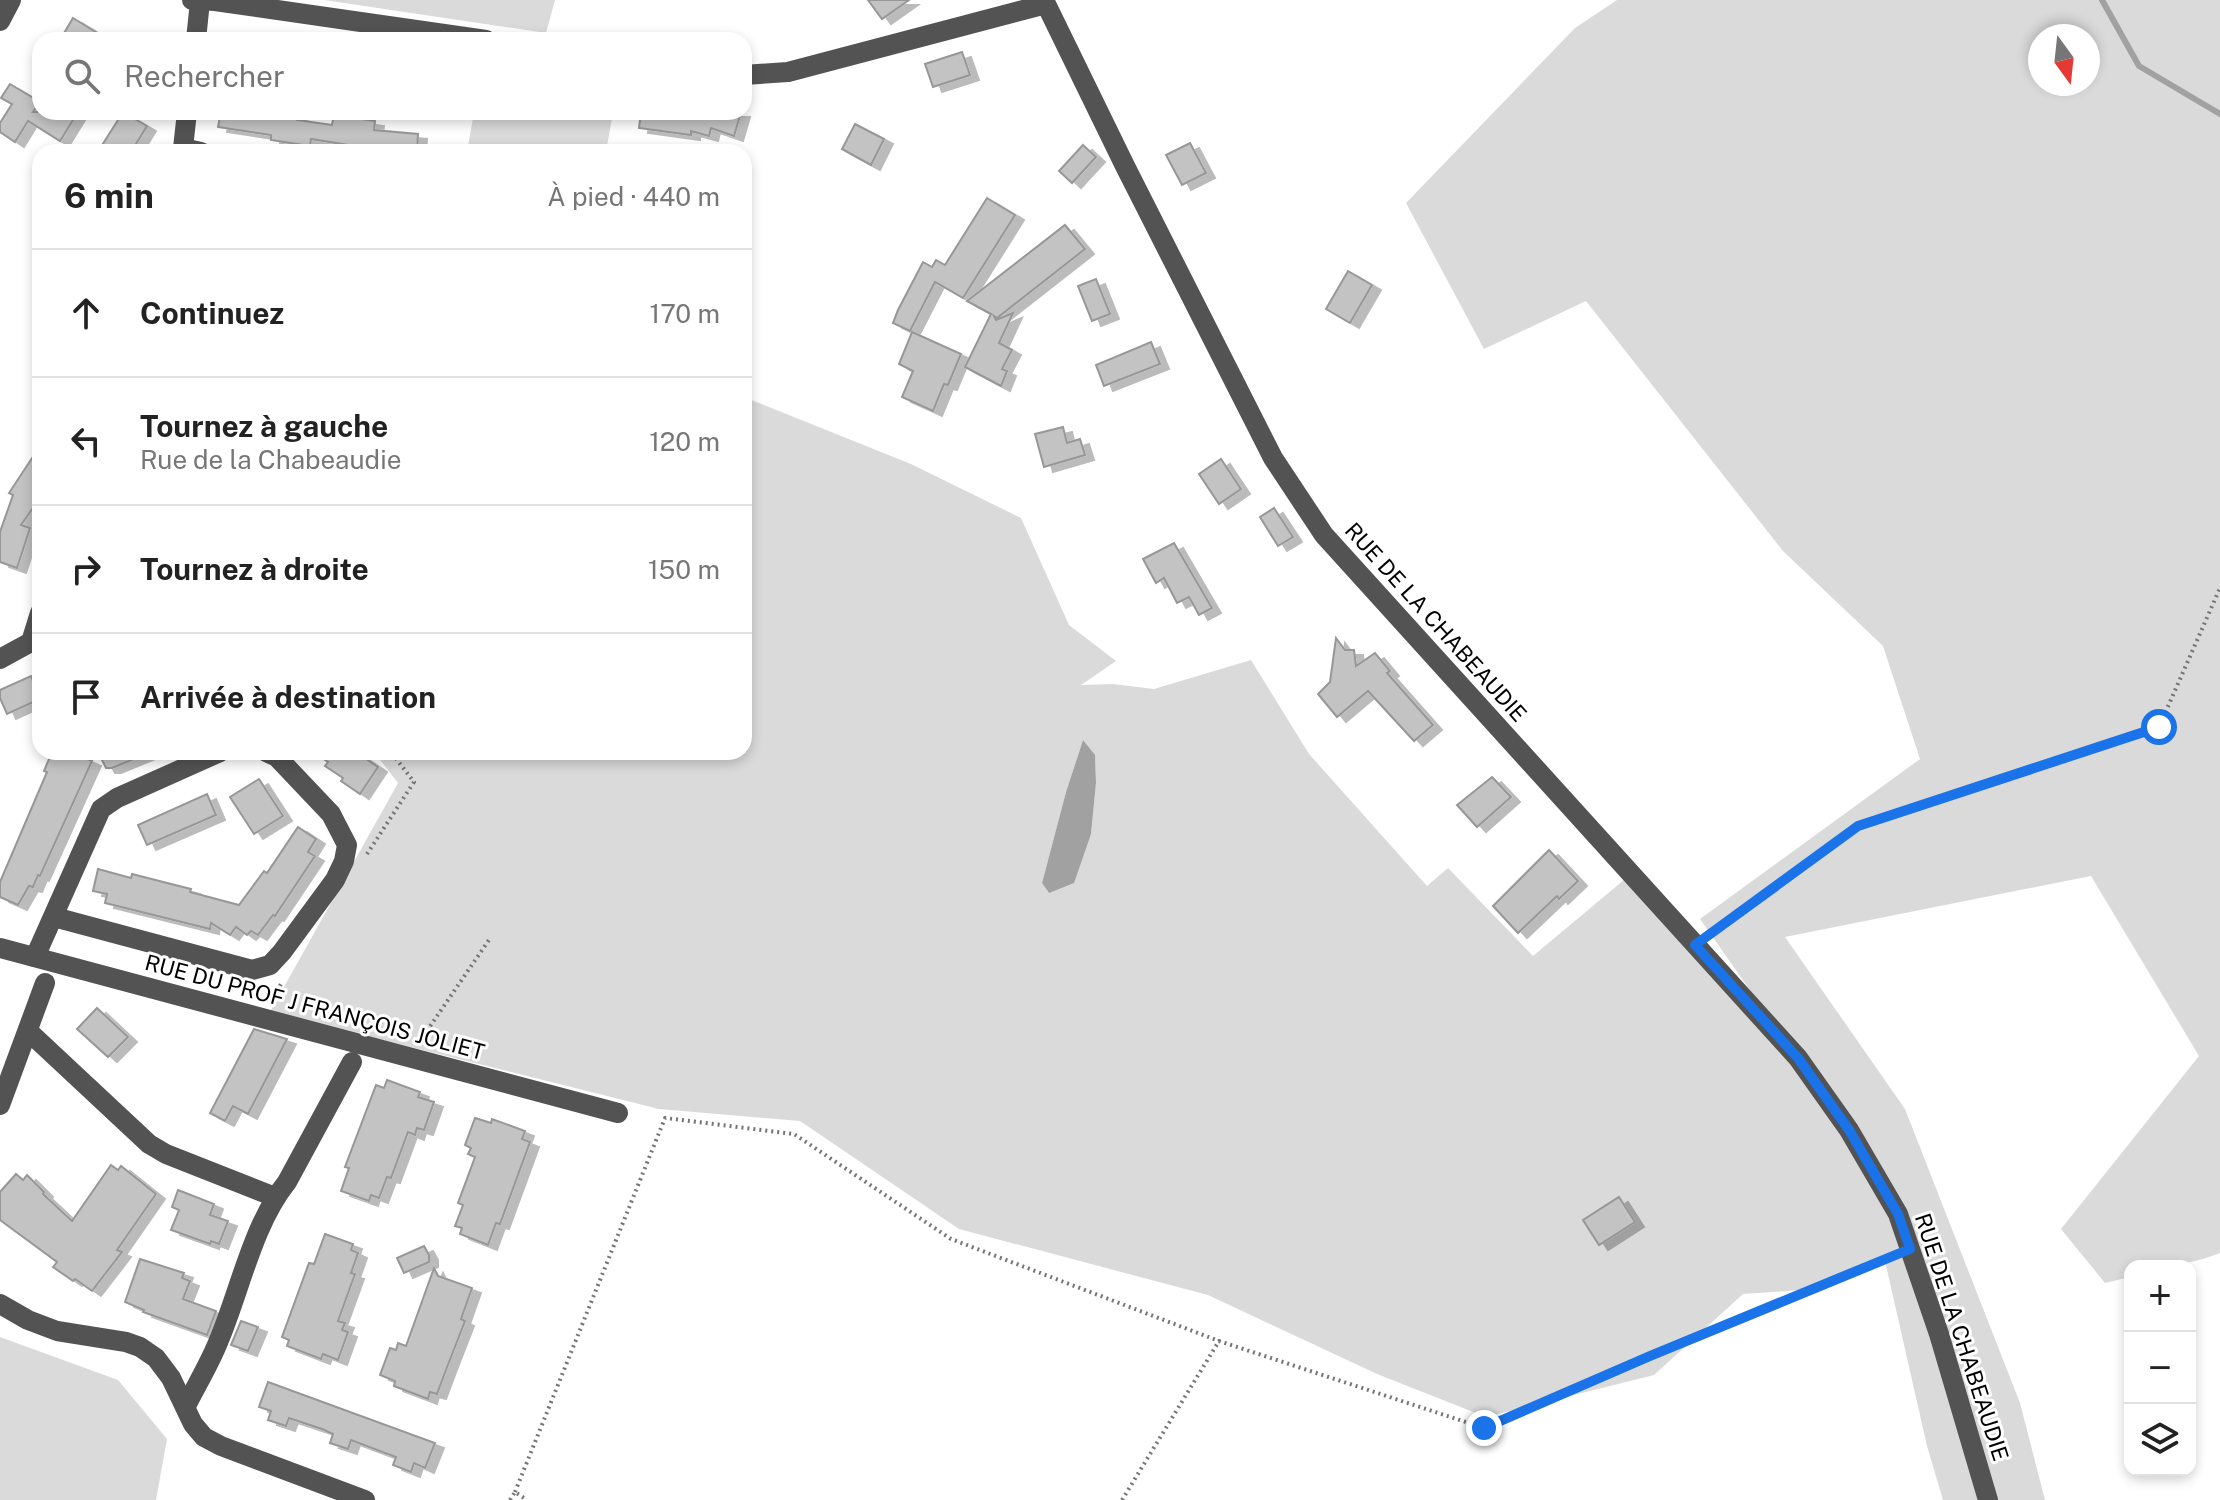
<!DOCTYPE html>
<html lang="fr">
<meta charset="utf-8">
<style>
:root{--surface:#fff;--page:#f6f6f6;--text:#222;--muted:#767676;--line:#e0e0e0}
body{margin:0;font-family:"Public Sans",sans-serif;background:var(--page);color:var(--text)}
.controls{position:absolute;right:24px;bottom:24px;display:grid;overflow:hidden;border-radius:16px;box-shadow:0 4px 12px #0003}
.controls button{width:72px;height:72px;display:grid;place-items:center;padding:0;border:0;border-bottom:2px solid var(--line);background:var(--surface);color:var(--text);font:40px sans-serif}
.compass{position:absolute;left:2028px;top:24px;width:72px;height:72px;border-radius:50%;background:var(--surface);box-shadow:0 4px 12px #0003;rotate:165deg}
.stop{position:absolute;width:24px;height:24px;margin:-18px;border:6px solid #1a73e8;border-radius:50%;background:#fff}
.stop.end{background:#1a73e8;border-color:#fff;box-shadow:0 2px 8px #0008}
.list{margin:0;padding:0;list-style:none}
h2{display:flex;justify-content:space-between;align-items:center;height:104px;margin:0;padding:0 32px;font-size:34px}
h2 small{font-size:26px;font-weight:400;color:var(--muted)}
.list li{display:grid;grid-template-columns:52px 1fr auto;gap:24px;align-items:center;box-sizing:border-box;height:128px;padding:0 32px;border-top:2px solid var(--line)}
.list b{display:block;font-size:30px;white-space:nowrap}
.list p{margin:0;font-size:26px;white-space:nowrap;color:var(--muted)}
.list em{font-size:26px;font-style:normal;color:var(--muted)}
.icon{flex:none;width:44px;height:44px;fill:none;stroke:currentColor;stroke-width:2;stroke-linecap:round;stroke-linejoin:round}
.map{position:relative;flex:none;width:2220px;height:1500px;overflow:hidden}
.search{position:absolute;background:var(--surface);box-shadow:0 4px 12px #0003;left:32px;top:32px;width:720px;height:88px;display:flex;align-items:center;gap:20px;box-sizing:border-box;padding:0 28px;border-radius:24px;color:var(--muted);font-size:30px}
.panel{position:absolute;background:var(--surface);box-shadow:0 4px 12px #0003;left:32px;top:144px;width:720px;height:616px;border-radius:24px}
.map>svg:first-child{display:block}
</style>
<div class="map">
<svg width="2220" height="1500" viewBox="0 0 2220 1500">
<defs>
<filter id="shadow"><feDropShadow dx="9" dy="5" stdDeviation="0" flood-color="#0004"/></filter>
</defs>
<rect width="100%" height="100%" fill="#fff"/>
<g fill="#dadada" fill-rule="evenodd">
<path d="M324 0H555L546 33Z"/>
<path d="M1617 0H2220V1253C2187 1266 2165 1266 2130 1266V1277L2105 1283 2061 1229 2199 1056 2091 876 1785 937 1905 1109 2020 1403 2045 1500H1943L1927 1446 1885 1261 1802 1290 1743 1294 1654 1375 1486 1417 1377 1374 1208 1295 959 1229 800 1121 659 1109 270 1012 398 783 374 752H744V397L911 464 1021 518 1069 625 1116 661 1081 685 1113 684 1154 689 1251 660 1309 754 1427 886 1448 868 1533 956 1631 874 1792 1050 1700 919 1920 759 1883 646 1783 551 1586 301 1484 349 1406 203 1575 28ZM2040 36H2088V84H2040ZM1083 740 1095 756 1096 783 1091 834 1049 893 1042 883 1066 792Z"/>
<path d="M474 112H613L606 152H467Z"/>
<path d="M0 1337 118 1380 167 1439 156 1500H0Z"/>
</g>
<path fill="#a1a1a1" d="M1083 740 1095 755 1096 783 1091 834 1074 883 1049 893 1042 883 1066 792Z"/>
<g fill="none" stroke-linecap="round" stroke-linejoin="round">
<path stroke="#a1a1a1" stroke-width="6" d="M2102 0 2139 66 2220 114"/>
</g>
<g fill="#c3c3c3" stroke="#979797" stroke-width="2" filter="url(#shadow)">
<path d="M868 0H909L882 19Z"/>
<path d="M73 18 109 40H60Z"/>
<path d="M962 52 970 75 933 87 925 64Z"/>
<path d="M10 84 40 102 33 112H78L60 141 28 121 15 142 0 132V123L12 104 1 98Z"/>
<path d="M123 112 147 126 131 152H110L101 147Z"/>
<path d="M221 112H299L297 120 332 125 334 115 375 121 374 130 418 134 417 152H392L311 139 310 146 271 140V135L218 127Z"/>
<path d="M641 112H741L734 136 711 128 709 136 691 131V135L639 128Z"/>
<path d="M855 124 884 139 871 165 842 149Z"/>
<path d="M1190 143 1206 173 1182 185 1166 155Z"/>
<path d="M1083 145 1096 157 1072 183 1059 171Z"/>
<path d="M987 198 1015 215 963 298 935 282 910 331 893 323 898 310 923 262 932 267 936 260 945 265Z"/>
<path d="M1065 225 1085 249 997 318 994 316 996 320 1013 313 999 343 1012 350 1002 369 1007 371 1001 386 965 367 991 314 967 301Z"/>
<path d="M1348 271 1372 285 1350 323 1326 309Z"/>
<path d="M1096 279 1110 314 1092 321 1078 286Z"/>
<path d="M912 332 961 354 948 385 944 384 933 411 902 397 913 371 899 364Z"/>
<path d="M1151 342 1160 364 1104 386 1096 365Z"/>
<path d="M1063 427 1067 443 1080 439 1085 455 1044 467 1035 434Z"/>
<path d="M40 446V498L21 525 30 528 17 568 0 562V532L13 495 9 493Z"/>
<path d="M1221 459 1241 489 1219 504 1199 474Z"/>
<path d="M1274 508 1293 537 1278 546 1260 517Z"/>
<path d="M1174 543 1212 608 1199 615 1189 597 1177 603 1164 578 1156 583 1143 559Z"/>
<path d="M1336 638 1345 650H1354L1356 666 1375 653 1390 671 1387 673 1433 725 1414 741 1368 691 1337 717 1318 694 1330 682Z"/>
<path d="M31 676 40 699 7 714 0 698V690Z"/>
<path d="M52 752H71L92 761 40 876 38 875 33 887 29 886 18 905 0 897V882L47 772 44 771Z"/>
<path d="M98 752H151L112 768H106Z"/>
<path d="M313 752H356L378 767 360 794 341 781 343 778 325 766 328 762Z"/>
<path d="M1492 777 1511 797 1477 827 1457 805Z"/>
<path d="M259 779 283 816 254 834 230 797Z"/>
<path d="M207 794 216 815 147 845 138 825Z"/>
<path d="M298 827 316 839 308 852 315 856 275 916 273 915 258 935 251 931 247 935 236 927 230 935 211 923 210 929 105 903 107 894 93 891 98 869 131 878 132 874 175 885 191 889 190 892 239 905 264 871 267 873Z"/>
<path d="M1549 850 1578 881 1559 899 1557 896 1518 933 1493 906Z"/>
<path d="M97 1008 128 1037 108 1057 77 1029Z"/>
<path d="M254 1029 287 1039 248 1114 233 1106 225 1121 210 1113Z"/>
<path d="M387 1080 420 1092 418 1097 434 1102 424 1130 417 1128 415 1135 408 1132 391 1178 387 1177 379 1198 371 1195 369 1201 341 1191 349 1168 345 1167 376 1085 384 1088Z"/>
<path d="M475 1118 491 1123 492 1119 525 1131 522 1139 530 1142 500 1224 496 1223 488 1245 460 1234 462 1228 455 1226 463 1205 458 1203 475 1157 468 1154 471 1148 465 1145Z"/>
<path d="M111 1165 118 1170 121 1166 156 1194 117 1250 122 1252 92 1291 75 1279 73 1281 53 1267 57 1262 0 1220V1192L16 1174 23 1180 27 1175 44 1192 43 1194 72 1221Z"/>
<path d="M178 1190 214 1204 210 1215 228 1221 219 1244 211 1241 210 1244 171 1230 179 1210 172 1207Z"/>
<path d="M1619 1197 1635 1222 1599 1245 1583 1220Z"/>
<path d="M325 1234 353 1244 351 1250 358 1253 351 1273 355 1274 338 1321 345 1323 342 1330 348 1332 338 1360 323 1354 321 1359 287 1346 289 1340 282 1337 309 1263 314 1264Z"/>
<path d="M424 1246 429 1255V1262L404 1273 397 1258Z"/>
<path d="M140 1259 184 1273 182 1278 190 1281 183 1299 216 1311 207 1335 143 1312 144 1310 125 1302Z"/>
<path d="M434 1268 438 1276 472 1288 461 1319 465 1321 446 1370 437 1394 430 1392 428 1399 394 1386 395 1381 380 1375 390 1348 396 1350 398 1343 406 1346Z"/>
<path d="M241 1321 258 1327 248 1351 231 1345Z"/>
<path d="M268 1382 435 1443 425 1468 414 1463 411 1472 393 1465 396 1457 351 1440 348 1449 330 1443 333 1434 322 1429 289 1418 286 1426 268 1420 271 1411 259 1407Z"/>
</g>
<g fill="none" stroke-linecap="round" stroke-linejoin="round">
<g stroke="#757575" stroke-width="4" stroke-dasharray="2 4" stroke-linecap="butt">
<path d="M367 854 414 782 391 752"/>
<path d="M1710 934 1858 826 2159 727 2220 588"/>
<path d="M270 1001 283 981"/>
<path d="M420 1041 491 937"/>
<path d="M515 1492 665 1118 794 1134 951 1239 1219 1341"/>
<path d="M510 1500 515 1492 527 1500"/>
<path d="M1122 1500 1219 1341 1484 1428 1650 1356 1893 1256"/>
</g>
<g stroke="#535353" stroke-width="20">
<path d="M192 0 215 1 486 40"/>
<path d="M0 21 11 0"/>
<path d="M196 40 200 1"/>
<path d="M744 75 788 72 1046 4 1125 166 1273 458 1324 535 1798 1058 1849 1130 1898 1214 1939 1334 1988 1500"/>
<path d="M187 112 183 148 201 152"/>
<path d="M0 659 31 642 40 613"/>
<path d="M54 917 252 970 270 965 282 952 335 880 344 861 347 845 331 814 277 757 266 752"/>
<path d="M0 948 618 1113"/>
<path d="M35 957 101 809 117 798 220 752"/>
<path d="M28 1031 149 1144 166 1154 275 1197"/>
<path d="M0 1105 45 983"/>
<path d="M0 1304 28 1320 57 1331 126 1342 140 1347 156 1358 171 1378 193 1424 204 1437 221 1446 365 1500"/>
<path d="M186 1406C197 1384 210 1363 219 1340 240 1290 253 1224 287 1182L352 1062"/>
</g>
</g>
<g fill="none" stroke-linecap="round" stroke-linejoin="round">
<path stroke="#1a73e8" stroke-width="10" d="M1484 1428 1650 1356 1910 1249 1898 1214 1849 1130 1798 1058 1695 945 1858 826 2159 727"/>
</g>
<g text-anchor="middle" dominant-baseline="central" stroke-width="6" stroke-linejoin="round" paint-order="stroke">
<g font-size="22" fill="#000" stroke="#fff">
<text transform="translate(1436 622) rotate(48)">RUE DE LA CHABEAUDIE</text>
<text transform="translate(315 1007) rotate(15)">RUE DU PROF J FRANÇOIS JOLIET</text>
<text transform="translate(1962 1337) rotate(72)">RUE DE LA CHABEAUDIE</text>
</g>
</g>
</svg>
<div class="controls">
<button>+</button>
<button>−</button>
<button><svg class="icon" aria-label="layers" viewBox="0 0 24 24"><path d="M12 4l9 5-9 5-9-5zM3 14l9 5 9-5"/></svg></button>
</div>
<svg class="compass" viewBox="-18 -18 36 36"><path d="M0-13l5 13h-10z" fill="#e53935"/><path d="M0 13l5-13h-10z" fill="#767676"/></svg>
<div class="stop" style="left:2159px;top:727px"></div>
<div class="stop end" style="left:1484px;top:1428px"></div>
<div class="search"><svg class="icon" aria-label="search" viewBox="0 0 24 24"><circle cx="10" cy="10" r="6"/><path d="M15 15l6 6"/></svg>Rechercher</div>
<section class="panel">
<h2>6 min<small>À pied · 440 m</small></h2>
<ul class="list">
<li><svg class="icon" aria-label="ahead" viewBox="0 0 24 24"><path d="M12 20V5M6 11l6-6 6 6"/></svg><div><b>Continuez</b></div><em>170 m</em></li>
<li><svg class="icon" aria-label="left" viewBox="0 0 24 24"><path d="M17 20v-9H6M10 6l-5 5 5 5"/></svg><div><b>Tournez à gauche</b><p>Rue de la Chabeaudie</p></div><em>120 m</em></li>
<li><svg class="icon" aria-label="right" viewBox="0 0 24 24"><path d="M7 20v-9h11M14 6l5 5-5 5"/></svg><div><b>Tournez à droite</b></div><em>150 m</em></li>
<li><svg class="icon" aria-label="arrive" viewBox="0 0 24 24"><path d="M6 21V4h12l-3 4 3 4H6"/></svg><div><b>Arrivée à destination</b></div></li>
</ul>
</section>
</div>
